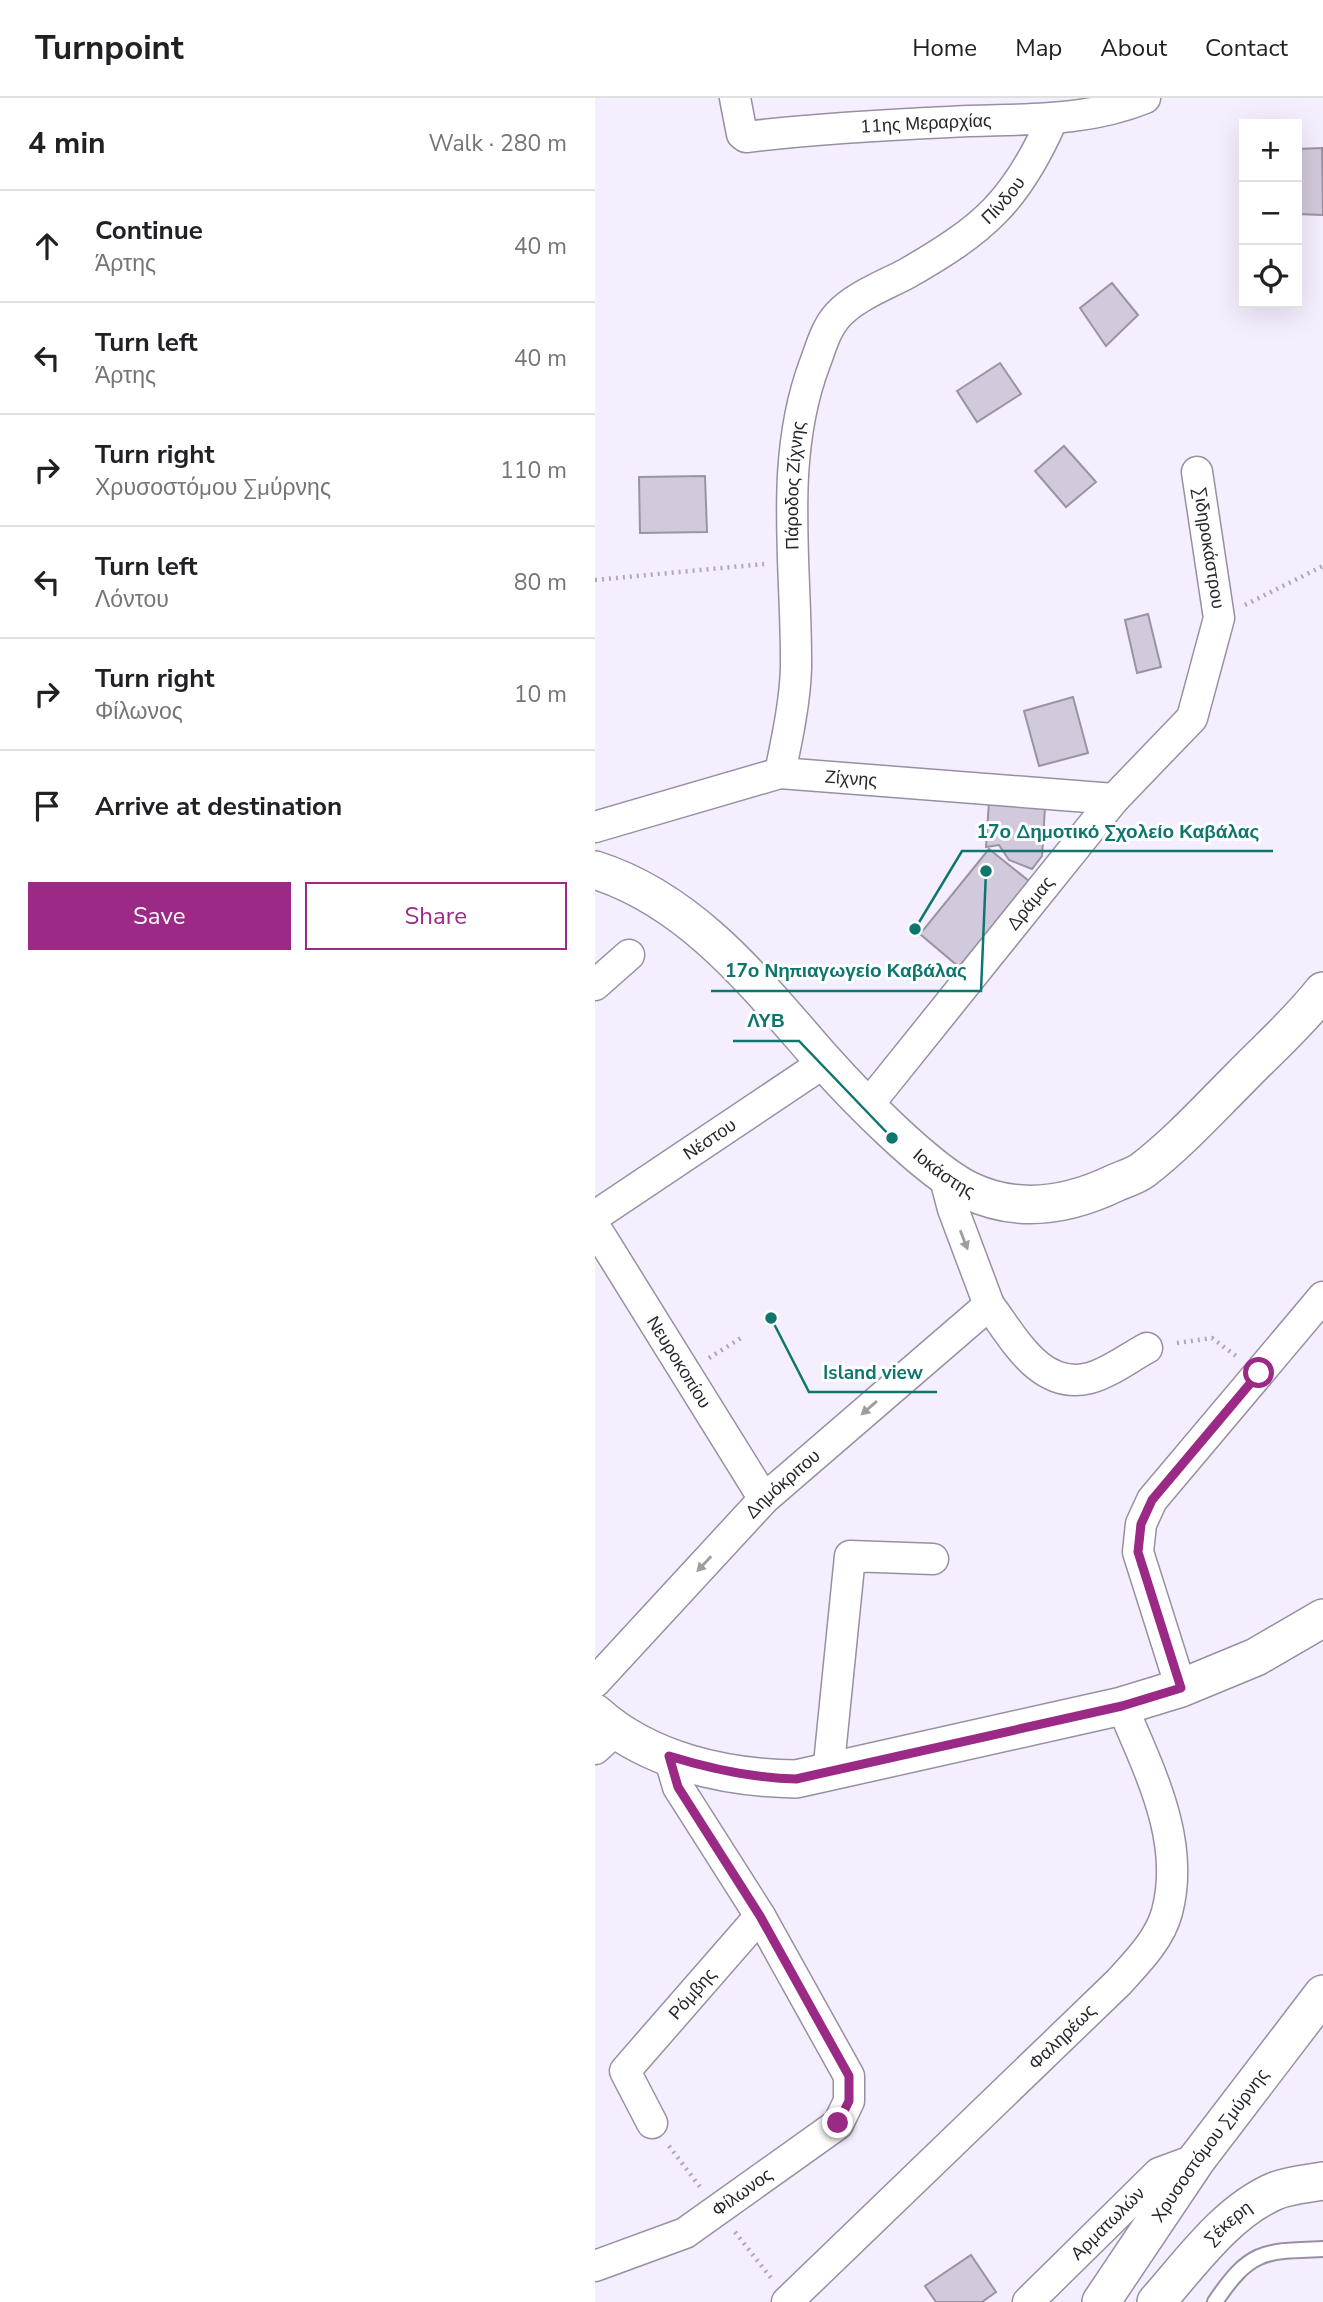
<!DOCTYPE html>
<meta charset="utf-8">
<style>
:root{--surface:#fff;--page:#f6f6f6;--text:#202124;--muted:#757577;--line:#e0e0e0;--accent:#9b2986}
body{margin:0;font-family:"Nunito Sans",sans-serif;background:var(--page);color:var(--text)}
.controls{position:absolute;right:21px;top:21px;display:grid;overflow:hidden;border-radius:0px;box-shadow:0 7px 28px #0002}
.controls button{width:63px;height:63px;display:grid;place-items:center;padding:0;border:0;border-bottom:2px solid var(--line);background:var(--surface);color:var(--text);font:35px sans-serif}
.stop{position:absolute;width:21px;height:21px;margin:-16px;border:5px solid #9b2986;border-radius:50%;background:#fff}
.stop.end{background:#9b2986;border-color:#fff;box-shadow:0 2px 7px #0008}
.list{margin:0;padding:0;list-style:none}
h2{display:flex;justify-content:space-between;align-items:center;height:91px;margin:0;padding:0 28px;font-size:30px}
h2 small{font-size:23px;font-weight:400;color:var(--muted)}
.list li{display:grid;grid-template-columns:46px 1fr auto;gap:21px;align-items:center;box-sizing:border-box;height:112px;padding:0 28px;border-top:2px solid var(--line)}
.list b{display:block;font-size:26px;white-space:nowrap}
.list p{margin:0;font-size:23px;white-space:nowrap;color:var(--muted)}
.list em{font-size:23px;font-style:normal;color:var(--muted)}
.actions{display:flex;gap:14px;padding:21px 28px}
.actions a{flex:1;padding:16px 0;border:2px solid var(--accent);border-radius:0px;text-align:center;font-size:24px;color:var(--accent)}
.actions .main{background:var(--accent);color:#fff}
.icon{flex:none;width:38px;height:38px;fill:none;stroke:currentColor;stroke-width:2;stroke-linecap:round;stroke-linejoin:round}
.map{position:relative;flex:none;width:728px;height:2204px;overflow:hidden}
header{display:flex;align-items:center;gap:42px;box-sizing:border-box;height:98px;padding:0 35px;background:var(--surface);border-bottom:2px solid var(--line)}
header strong{font-size:33px}
nav{display:flex;gap:38px;margin-inline-start:auto;font-size:24px}
main{display:flex}
aside{flex:1;background:var(--surface)}
.map>svg:first-child{display:block}
</style>
<header>
<strong>Turnpoint</strong>
<nav><a>Home</a><a>Map</a><a>About</a><a>Contact</a></nav>
</header>
<main>
<aside>
<h2>4 min<small>Walk · 280 m</small></h2>
<ul class="list">
<li><svg class="icon" aria-label="ahead" viewBox="0 0 24 24"><path d="M12 20V5M6 11l6-6 6 6"/></svg><div><b>Continue</b><p>Άρτης</p></div><em>40 m</em></li>
<li><svg class="icon" aria-label="left" viewBox="0 0 24 24"><path d="M17 20v-9H6M10 6l-5 5 5 5"/></svg><div><b>Turn left</b><p>Άρτης</p></div><em>40 m</em></li>
<li><svg class="icon" aria-label="right" viewBox="0 0 24 24"><path d="M7 20v-9h11M14 6l5 5-5 5"/></svg><div><b>Turn right</b><p>Χρυσοστόμου Σμύρνης</p></div><em>110 m</em></li>
<li><svg class="icon" aria-label="left" viewBox="0 0 24 24"><path d="M17 20v-9H6M10 6l-5 5 5 5"/></svg><div><b>Turn left</b><p>Λόντου</p></div><em>80 m</em></li>
<li><svg class="icon" aria-label="right" viewBox="0 0 24 24"><path d="M7 20v-9h11M14 6l5 5-5 5"/></svg><div><b>Turn right</b><p>Φίλωνος</p></div><em>10 m</em></li>
<li><svg class="icon" aria-label="arrive" viewBox="0 0 24 24"><path d="M6 21V4h12l-3 4 3 4H6"/></svg><div><b>Arrive at destination</b></div></li>
</ul>
<div class="actions"><a class="main">Save</a><a>Share</a></div>
</aside>
<div class="map">
<svg width="728" height="2204" viewBox="0 0 728 2204">
<rect width="100%" height="100%" fill="#f5eefe"/>
<g fill="#d2c9dc" stroke="#9b93a4" stroke-width="2">
<path d="M727 50 728 117 702 116V51Z"/>
<path d="M517 185 543 217 511 248 485 210Z"/>
<path d="M405 265 426 296 382 324 362 293Z"/>
<path d="M469 348 501 384 471 409 440 373Z"/>
<path d="M110 378 112 434 45 435 44 379Z"/>
<path d="M553 516 566 569 542 575 530 522Z"/>
<path d="M478 599 493 655 444 668 429 613Z"/>
<path d="M394 703 450 709 447 758 437 771 414 762 404 747 391 749Z"/>
<path d="M394 751 434 783 364 869 325 836Z"/>
<path d="M376 2157 401 2194 387 2204H341L330 2188Z"/>
</g>
<g fill="none" stroke-linecap="round" stroke-linejoin="round">
<g stroke="#9890a1" stroke-width="18">
<path id="service" d="M620 2204C655 2152 668 2153 728 2151"/>
</g>
<g stroke="#9890a1" stroke-width="33">
<g id="minor">
<path id="s1" d="M140 0 147 36 151 39C218 31 287 27 354 24 422 20 486 26 550 0"/>
<path id="s2" d="M185 675C192 641 200 604 201 570 202 467 183 363 220 265 226 249 231 230 243 217 259 199 290 187 311 176 388 132 421 104 457 22"/>
<path id="s3" d="M0 729 185 675 519 701"/>
<path d="M0 887 34 857"/>
<path id="s4" d="M273 1007 519 701 597 620 624 520 602 374"/>
<path id="s5" d="M0 1118 230 964"/>
<path id="s6" d="M0 1129 169 1401"/>
<path d="M394 1207C419 1240 445 1293 495 1280 514 1275 535 1259 552 1250"/>
<path id="s7" d="M0 1584 169 1401 394 1207 358 1111 349 1077"/>
<path d="M586 1590 543 1454 546 1426 557 1402 728 1199"/>
<path d="M0 1651 20 1633"/>
<path d="M233 1676 255 1458 338 1461"/>
<path id="s8" d="M57 2025 30 1973 165 1818"/>
<path id="s9" d="M0 2168 90 2135 243 2026 254 2003V1978L165 1818 83 1689 74 1658"/>
<path id="s10" d="M192 2204 524 1884C542 1864 565 1841 572 1814 591 1742 554 1673 527 1608"/>
<path id="s11" d="M433 2204 564 2075 602 2061"/>
</g>
</g>
<g stroke="#9890a1" stroke-width="40">
<g id="tertiary">
<path id="s12" d="M0 772C98 803 163 888 228 962 260 998 331 1071 373 1092 422 1116 472 1108 520 1085 529 1081 540 1078 548 1072 583 1045 613 1012 644 981 672 952 703 925 728 893"/>
<path d="M0 1615C53 1663 130 1680 201 1681L527 1608 586 1590 661 1559 728 1520"/>
<path id="s13" d="M506 2204 602 2061 728 1896"/>
<path id="s14" d="M561 2204C595 2166 631 2114 680 2093 695 2087 712 2086 728 2083"/>
</g>
</g>
<g stroke="#afa9b6" stroke-width="4.5" stroke-dasharray="2 5" stroke-linecap="butt">
<path d="M0 482 169 466"/>
<path d="M650 507 728 468"/>
<path d="M582 1245 617 1240 641 1258"/>
<path d="M114 1260 146 1240"/>
<path d="M74 2048 105 2089"/>
<path d="M140 2134 176 2180"/>
</g>
<use href="#service" stroke="#fff" stroke-width="14"/>
<use href="#minor" stroke="#fff" stroke-width="30"/>
<use href="#tertiary" stroke="#fff" stroke-width="37"/>
</g>
<defs><path id="oneway-solid" d="M-6-.8H1V-3.2L6.5 0L1 3.2V.8H-6Z" transform="scale(1.75)"/></defs>
<g fill="#9f9da0">
<use href="#oneway-solid" transform="translate(369 1142) rotate(69)"/>
<use href="#oneway-solid" transform="translate(274 1310) rotate(139)"/>
<use href="#oneway-solid" transform="translate(109 1466) rotate(133)"/>
</g>
<g fill="none" stroke-linecap="round" stroke-linejoin="round">
<path stroke="#9b2986" stroke-width="9" d="M243 2025 254 2003V1978L165 1818 83 1689 74 1658C116 1671 156 1680 201 1681L527 1608 586 1590 543 1454 546 1426 557 1402 664 1275"/>
</g>
<g text-anchor="middle" dominant-baseline="central" stroke-width="6" stroke-linejoin="round" paint-order="stroke">
<g font-size="18" fill="#2a262d" stroke="#fff">
<text stroke="none"><textPath href="#s1" startOffset="222">11ης Μεραρχίας</textPath></text>
<text stroke="none"><textPath href="#s2" startOffset="670">Πίνδου</textPath></text>
<text stroke="none"><textPath href="#s2" startOffset="289">Πάροδος Ζίχνης</textPath></text>
<text transform="translate(614 450) rotate(81)">Σιδηροκάστρου</text>
<text stroke="none"><textPath href="#s3" startOffset="264">Ζίχνης</textPath></text>
<text stroke="none"><textPath href="#s4" startOffset="259">Δράμας</textPath></text>
<text stroke="none"><textPath href="#s5" startOffset="138">Νέστου</textPath></text>
<text stroke="none"><textPath href="#s12" startOffset="467">Ιοκάστης</textPath></text>
<text stroke="none"><textPath href="#s6" startOffset="159">Νευροκοπίου</textPath></text>
<text stroke="none"><textPath href="#s7" startOffset="273">Δημόκριτου</textPath></text>
<text stroke="none"><textPath href="#s8" startOffset="161">Ρόμβης</textPath></text>
<text stroke="none"><textPath href="#s10" startOffset="382">Φαληρέως</textPath></text>
<text stroke="none"><textPath href="#s13" startOffset="191">Χρυσοστόμου Σμύρνης</textPath></text>
<text stroke="none"><textPath href="#s9" startOffset="166">Φίλωνος</textPath></text>
<text stroke="none"><textPath href="#s11" startOffset="112">Αρματωλών</textPath></text>
<text stroke="none"><textPath href="#s14" startOffset="107">Σέκερη</textPath></text>
</g>
</g>
<path fill="none" stroke="#0f766e" stroke-width="2.5" d="M320 831L367 753H678M391 773L386 893H116M297 1040L204 943H138M176 1220L214 1294H342"/>
<g fill="#0f766e" stroke="#fff" stroke-width="2.5">
<circle cx="320" cy="831" r="7"/>
<circle cx="391" cy="773" r="7"/>
<circle cx="297" cy="1040" r="7"/>
<circle cx="176" cy="1220" r="7"/>
</g>
<g font-size="19" text-anchor="middle" font-weight="bold" fill="#0f766e" stroke="#fff" stroke-width="6" stroke-linejoin="round" paint-order="stroke">
<text x="523" y="740">17ο Δημοτικό Σχολείο Καβάλας</text>
<text x="251" y="879">17ο Νηπιαγωγείο Καβάλας</text>
<text x="171" y="929">ΛΥΒ</text>
<text x="278" y="1281">Island view</text>
</g>
</svg>
<div class="controls">
<button>+</button>
<button>−</button>
<button><svg class="icon" aria-label="locate" viewBox="0 0 24 24"><circle cx="12" cy="12" r="6"/><path d="M12 2v4M12 18v4M2 12h4M18 12h4"/></svg></button>
</div>
<div class="stop" style="left:664px;top:1275px"></div>
<div class="stop end" style="left:243px;top:2025px"></div>
</div>
</main>
